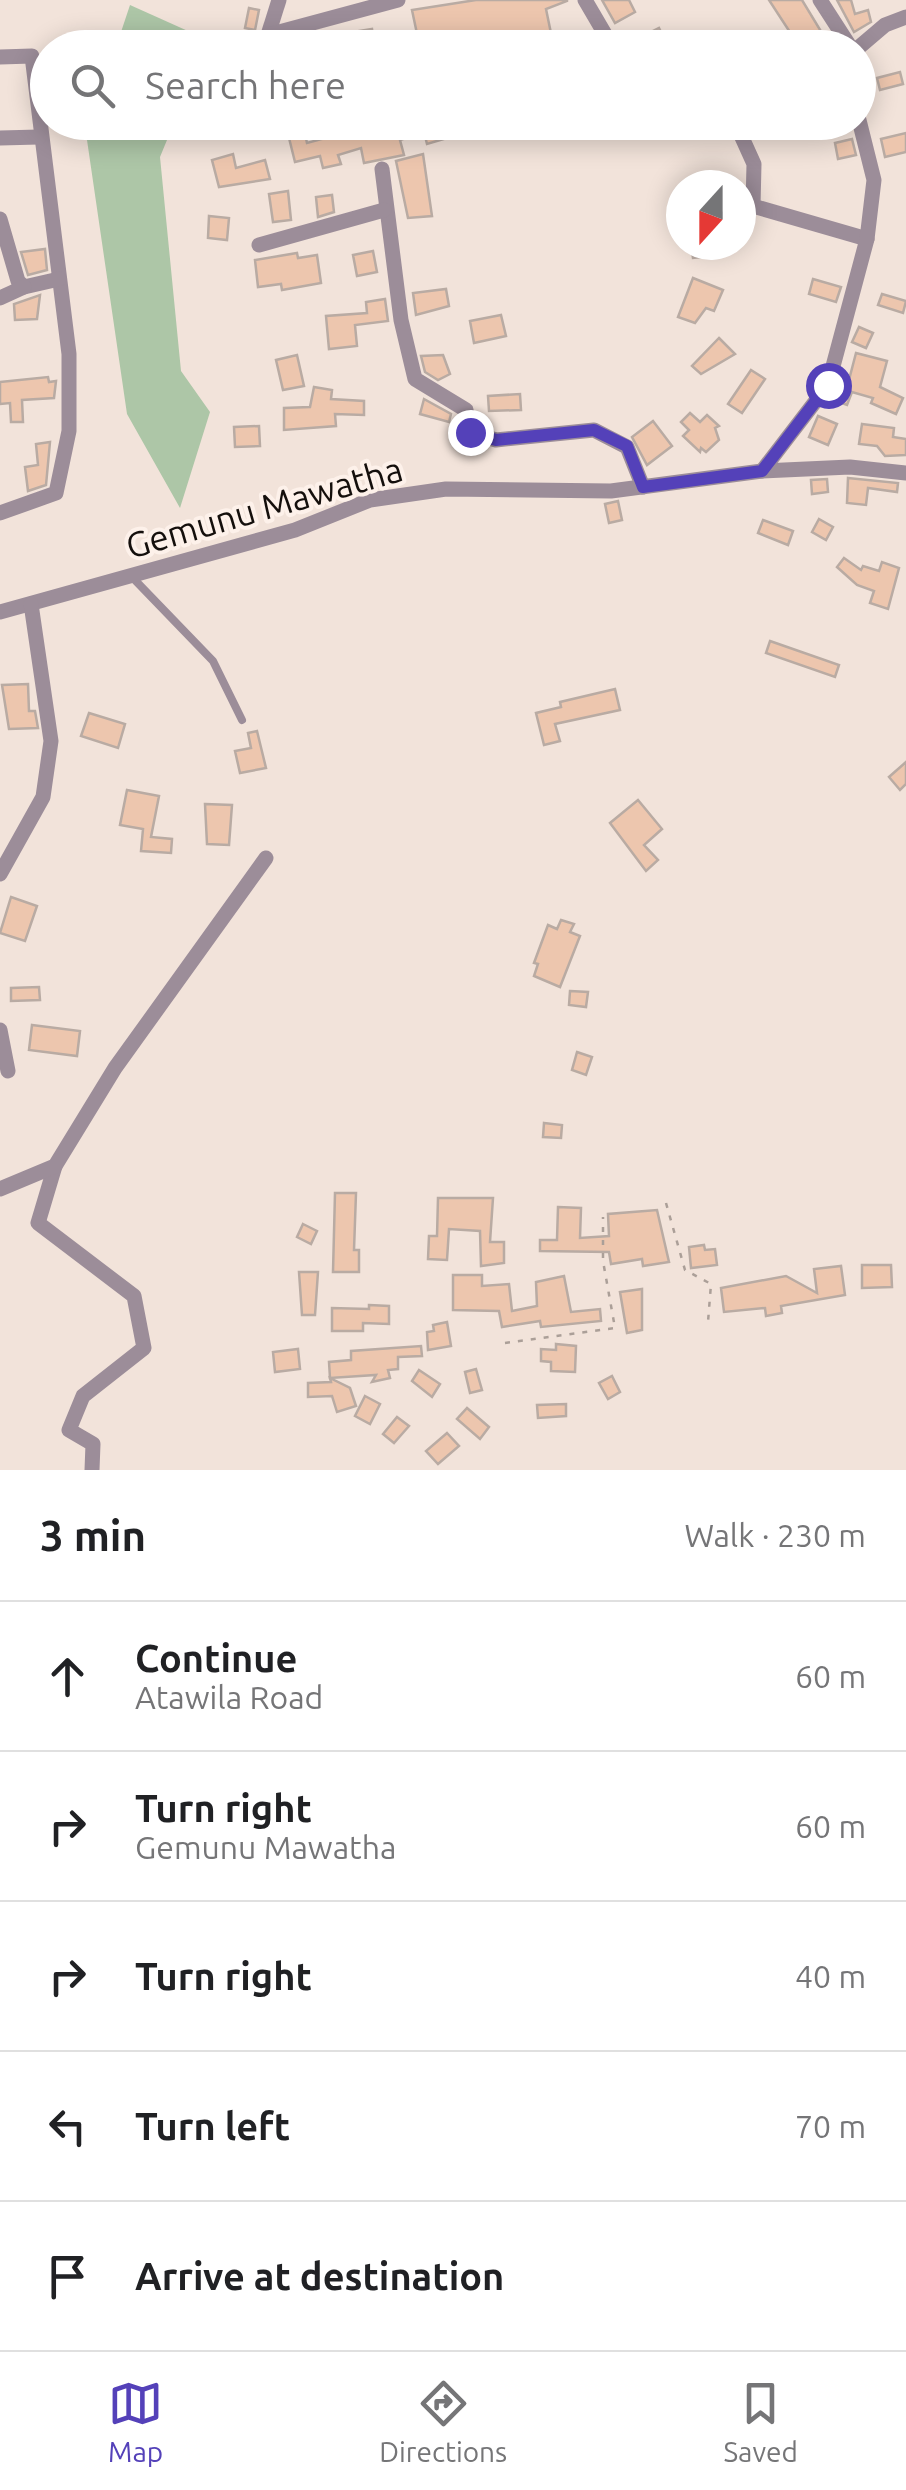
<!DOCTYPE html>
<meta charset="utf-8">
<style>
:root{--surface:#fff;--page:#f6f6f6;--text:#202124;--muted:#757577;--line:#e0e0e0;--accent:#5441b9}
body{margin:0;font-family:Ubuntu,sans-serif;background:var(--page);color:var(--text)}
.compass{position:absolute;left:666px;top:170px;width:90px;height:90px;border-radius:50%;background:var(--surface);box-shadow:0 5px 25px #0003;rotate:201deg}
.stop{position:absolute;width:30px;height:30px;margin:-22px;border:8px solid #5441b9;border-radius:50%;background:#fff}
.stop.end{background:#5441b9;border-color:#fff;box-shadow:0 2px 10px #0008}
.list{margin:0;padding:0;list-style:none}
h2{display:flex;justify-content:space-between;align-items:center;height:130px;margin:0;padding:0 40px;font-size:42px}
h2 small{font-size:32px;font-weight:400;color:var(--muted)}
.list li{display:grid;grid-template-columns:65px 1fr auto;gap:30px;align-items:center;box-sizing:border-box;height:150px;padding:0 40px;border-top:2px solid var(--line)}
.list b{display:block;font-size:38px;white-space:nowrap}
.list p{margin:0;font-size:32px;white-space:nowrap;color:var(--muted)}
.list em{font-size:32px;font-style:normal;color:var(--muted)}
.icon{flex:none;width:55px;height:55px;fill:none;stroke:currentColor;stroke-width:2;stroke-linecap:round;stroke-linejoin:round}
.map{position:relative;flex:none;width:906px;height:1470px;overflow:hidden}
.search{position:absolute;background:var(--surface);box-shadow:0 5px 25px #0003;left:30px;right:30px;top:30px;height:110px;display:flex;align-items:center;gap:25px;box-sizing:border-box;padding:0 35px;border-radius:55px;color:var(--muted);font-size:38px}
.sheet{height:880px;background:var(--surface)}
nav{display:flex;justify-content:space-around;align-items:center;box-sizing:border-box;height:140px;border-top:2px solid var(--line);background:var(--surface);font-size:28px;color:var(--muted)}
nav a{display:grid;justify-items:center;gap:5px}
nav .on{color:var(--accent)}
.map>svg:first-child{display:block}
</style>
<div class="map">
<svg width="906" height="1470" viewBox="0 0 906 1470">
<rect width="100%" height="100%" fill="#f2e3da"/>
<g fill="#adc6a7">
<path d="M130 5 208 40 205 47H116Z"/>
<path d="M93 122 174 123 160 157 181 371 210 412 180 508 127 414 87 140Z"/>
</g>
<g fill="#edc6ae" stroke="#b9aba3" stroke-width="2.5">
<path d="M476 0H567V1L546 9 553 43 521 48H420L412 10Z"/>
<path d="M602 0H629L635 12 615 23Z"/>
<path d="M769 0H802L822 33 799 46Z"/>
<path d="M837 0H851L855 14 868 10 871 22 854 32Z"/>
<path d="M249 8 259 10 255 30 245 28Z"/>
<path d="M659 28 669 48H644L639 38Z"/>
<path d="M372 29 375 48H318L316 38Z"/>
<path d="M900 72 903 84 880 90 877 78Z"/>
<path d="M197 122H218L213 138 194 132Z"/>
<path d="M384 122H447V138L427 144 424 132 400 140 404 155 364 163 361 148 338 155 341 164 323 168 320 156 295 162 289 138 305 134 307 143Z"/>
<path d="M906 133V152L885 157 881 139Z"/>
<path d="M852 139 856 155 838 159 835 143Z"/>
<path d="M233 154 236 168 265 160 270 179 219 187 212 160Z"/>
<path d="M423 154 432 216 408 218 396 161Z"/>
<path d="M288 191 291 220 273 222 269 194Z"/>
<path d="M332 195 334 212 318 217 316 197Z"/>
<path d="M209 216 229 218 227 240 208 238Z"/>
<path d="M691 245H712L713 256 693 258Z"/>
<path d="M45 249 47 270 28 275 21 252Z"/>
<path d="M373 251 377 272 357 276 353 255Z"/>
<path d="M297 253 298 258 317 255 321 283 282 290 281 284 258 287 255 260Z"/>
<path d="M693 278 723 290 714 311 706 308 695 323 678 317Z"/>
<path d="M813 279 841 287 836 302 809 294Z"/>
<path d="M446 289 449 306 416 315 413 293Z"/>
<path d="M882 294 906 301 903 313 878 305Z"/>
<path d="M40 295 37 319 15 320 14 304Z"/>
<path d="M385 299 388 321 355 325 357 346 329 349 326 316 367 313 366 302Z"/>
<path d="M501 315 506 336 474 343 470 321Z"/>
<path d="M859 327 873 333 866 348 852 342Z"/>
<path d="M719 338 735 354 701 374 692 366Z"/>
<path d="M856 353 887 361 880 387 903 398 896 414 871 403 873 398 852 392 847 405 833 400 843 373 850 376Z"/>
<path d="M297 355 304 386 283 390 276 360Z"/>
<path d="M443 355 450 374 438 380 425 372 421 356Z"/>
<path d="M751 370 765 379 742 413 728 404Z"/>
<path d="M48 377 49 382 56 381 54 398 22 400 23 422H11L10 403 0 404V382Z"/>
<path d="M314 387 332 390 331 399 364 401V415L335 414 336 426 284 430V408L310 407Z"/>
<path d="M520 394 521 410 489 411 488 396Z"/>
<path d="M424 399 451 414 449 422 420 414Z"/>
<path d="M690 413 700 422 707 415 719 426 715 428 719 440 706 452 701 448 700 452 683 436 689 430 681 422Z"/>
<path d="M818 416 837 424 828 445 809 437Z"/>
<path d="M653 421 672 446 647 465 632 437Z"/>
<path d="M862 424 894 428 893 437 906 439V455L885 456 877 446 859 444Z"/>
<path d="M259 426 260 446 235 447 234 427Z"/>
<path d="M50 442 46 485 28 491 25 467 38 465 36 444Z"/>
<path d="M848 478 898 483 897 492 868 488 866 505 847 503Z"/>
<path d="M827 479 828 492 812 494 811 480Z"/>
<path d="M618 501 622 520 609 523 605 504Z"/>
<path d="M819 519 833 527 826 540 812 532Z"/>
<path d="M763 520 793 531 788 545 758 533Z"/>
<path d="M844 558 861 570 863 566 879 571 882 562 899 568 888 609 870 603 874 591 857 585 837 567Z"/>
<path d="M770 641 839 665 835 677 766 653Z"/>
<path d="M28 684 29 711H35L38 728 9 729 2 685Z"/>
<path d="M615 689 620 710 555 724 560 741 544 745 536 713 561 707 560 702Z"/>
<path d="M89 713 125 724 118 748 81 736Z"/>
<path d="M257 731 266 768 240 773 235 751 251 748 248 733Z"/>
<path d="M906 762V784L900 790 889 777Z"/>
<path d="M127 790 159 796 151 837 172 839 171 853 141 851 143 829 120 825Z"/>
<path d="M638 800 662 829 644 845 658 860 646 871 610 823Z"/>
<path d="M205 804 232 805 229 845 207 844Z"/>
<path d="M11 897 37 906 25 941 0 933Z"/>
<path d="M561 920 574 924 570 932 580 936 560 987 534 976 538 964 534 963 548 925 557 929Z"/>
<path d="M39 987 40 1000 11 1001V988Z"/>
<path d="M570 991 588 992 586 1007 569 1005Z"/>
<path d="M32 1025 80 1031 77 1056 29 1050Z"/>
<path d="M577 1052 592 1057 586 1075 572 1070Z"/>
<path d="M544 1123 562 1125 561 1138 543 1137Z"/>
<path d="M335 1193H356L354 1250H359V1272H333Z"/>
<path d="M438 1198H493L490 1242H504V1263L481 1266 480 1231 449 1229 447 1260 428 1259 429 1236H437Z"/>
<path d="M558 1207 581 1208 580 1238 609 1236 608 1214 657 1210 669 1262 643 1266 642 1259 611 1264 609 1252 540 1251V1240H557Z"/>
<path d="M303 1224 317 1231 311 1244 297 1237Z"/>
<path d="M704 1245 705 1250 715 1249 717 1265 691 1268 689 1247Z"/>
<path d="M862 1265H891L892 1287 862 1288Z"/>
<path d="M841 1266 845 1295 781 1306 782 1313 766 1316 765 1308 724 1312 721 1288 786 1276 817 1293 814 1269Z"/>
<path d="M299 1272H318L315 1315H302Z"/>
<path d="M453 1275H482V1286L509 1284 512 1311 537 1306 536 1282 564 1276 571 1312 600 1309 601 1321 541 1327 540 1321 502 1327 499 1311 453 1310Z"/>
<path d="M642 1289V1330L627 1333 620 1292Z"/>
<path d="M369 1305 389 1306V1324L363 1323V1331H332V1308L369 1309Z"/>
<path d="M447 1322 451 1346 428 1350 427 1332 434 1331 433 1325Z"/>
<path d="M556 1344 576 1346 575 1372 551 1371V1362L541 1361V1349L556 1350Z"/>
<path d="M421 1346 422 1356 398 1357V1369L388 1370 390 1378 372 1382 376 1375 330 1378 329 1362 351 1360V1351Z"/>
<path d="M298 1349 300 1369 275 1372 273 1352Z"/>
<path d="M476 1369 482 1390 470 1393 465 1372Z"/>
<path d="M419 1370 440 1384 432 1397 412 1381Z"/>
<path d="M612 1376 620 1392 608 1399 599 1383Z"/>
<path d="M330 1378 350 1388 356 1406 337 1412 332 1396 308 1397V1383L331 1382Z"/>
<path d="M365 1396 380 1404 370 1424 355 1416Z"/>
<path d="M566 1404V1416L538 1418 537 1405Z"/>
<path d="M467 1408 489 1427 480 1439 457 1419Z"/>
<path d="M397 1417 409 1426 394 1443 383 1434Z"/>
<path d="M447 1433 459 1446 438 1464 426 1451Z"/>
</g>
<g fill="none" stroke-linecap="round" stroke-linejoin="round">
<g stroke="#ab9f98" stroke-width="2.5" stroke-dasharray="5 8" stroke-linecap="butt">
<path d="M666 1203 685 1270 711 1284 708 1322"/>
<path d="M505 1343 615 1328 603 1261V1217"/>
</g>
<path stroke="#9c8d99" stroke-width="8" d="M131 576 213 661 242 720"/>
<g stroke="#9c8d99" stroke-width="15">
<path d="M585 0 609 41 627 48"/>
<path d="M820 0 851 48"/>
<path d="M268 35 279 0"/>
<path d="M265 48 268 35 398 0"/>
<path d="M585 48 609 41"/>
<path d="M858 48 885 25 906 17"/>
<path d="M0 57 32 56 69 354V431L56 493 0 513"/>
<path d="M249 122 247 130 262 132 300 122"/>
<path d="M735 122 754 164 753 206 867 239"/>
<path d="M0 138 39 137"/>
<path d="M382 169 401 320 415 379 466 410 470 432 496 440 594 430 627 447 643 487"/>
<path d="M0 219 18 281 24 287 59 279"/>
<path d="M259 245 384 210"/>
<path d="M0 298 24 287"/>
<path d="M762 471 828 385 867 239 874 180 858 116"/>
<path d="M0 612 295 530 370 500 446 489 611 491 762 471 850 467 906 473"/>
<path d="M0 874 43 797 51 741 31 604"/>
<path d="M0 1030 8 1071"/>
<path d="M55 1166 38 1223 134 1296 144 1348 83 1396 69 1430 93 1444 92 1470"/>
<path d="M0 1189 55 1166 115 1068 266 858"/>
</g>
</g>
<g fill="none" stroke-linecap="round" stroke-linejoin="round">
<path stroke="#5441b9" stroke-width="12" d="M470 432 496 440 594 430 627 446 643 487 762 471 828 385"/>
</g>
<g text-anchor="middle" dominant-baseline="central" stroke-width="8" stroke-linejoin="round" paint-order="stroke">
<g font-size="35" fill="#140f0c" stroke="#fdf1ea">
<text transform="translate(264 507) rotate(-16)">Gemunu Mawatha</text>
</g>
</g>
</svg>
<svg class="compass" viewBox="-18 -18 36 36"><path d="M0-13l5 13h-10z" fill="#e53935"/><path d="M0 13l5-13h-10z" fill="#757577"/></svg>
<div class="stop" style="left:828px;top:385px"></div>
<div class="stop end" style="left:470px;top:432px"></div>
<div class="search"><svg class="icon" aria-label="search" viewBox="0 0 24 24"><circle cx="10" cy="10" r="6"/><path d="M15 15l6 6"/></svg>Search here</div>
</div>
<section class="sheet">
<h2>3 min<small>Walk · 230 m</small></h2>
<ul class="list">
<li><svg class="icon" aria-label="ahead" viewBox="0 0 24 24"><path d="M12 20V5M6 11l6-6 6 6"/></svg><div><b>Continue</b><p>Atawila Road</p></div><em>60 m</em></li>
<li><svg class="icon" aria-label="right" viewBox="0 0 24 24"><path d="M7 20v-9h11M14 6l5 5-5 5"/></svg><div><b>Turn right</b><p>Gemunu Mawatha</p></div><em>60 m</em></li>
<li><svg class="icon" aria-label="right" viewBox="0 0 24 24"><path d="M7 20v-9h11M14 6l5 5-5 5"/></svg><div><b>Turn right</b></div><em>40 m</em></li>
<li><svg class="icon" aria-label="left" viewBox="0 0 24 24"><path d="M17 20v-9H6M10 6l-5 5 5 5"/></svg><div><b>Turn left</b></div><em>70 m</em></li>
<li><svg class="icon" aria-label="arrive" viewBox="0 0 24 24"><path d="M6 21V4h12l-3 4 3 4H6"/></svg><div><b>Arrive at destination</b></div></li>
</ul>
</section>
<nav>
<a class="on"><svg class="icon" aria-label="map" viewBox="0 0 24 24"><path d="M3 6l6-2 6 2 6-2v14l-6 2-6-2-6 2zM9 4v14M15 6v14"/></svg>Map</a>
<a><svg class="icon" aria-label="directions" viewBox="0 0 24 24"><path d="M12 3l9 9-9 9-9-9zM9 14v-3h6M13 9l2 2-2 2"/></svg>Directions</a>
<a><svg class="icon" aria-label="saved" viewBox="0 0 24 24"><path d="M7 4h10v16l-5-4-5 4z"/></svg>Saved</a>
</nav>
